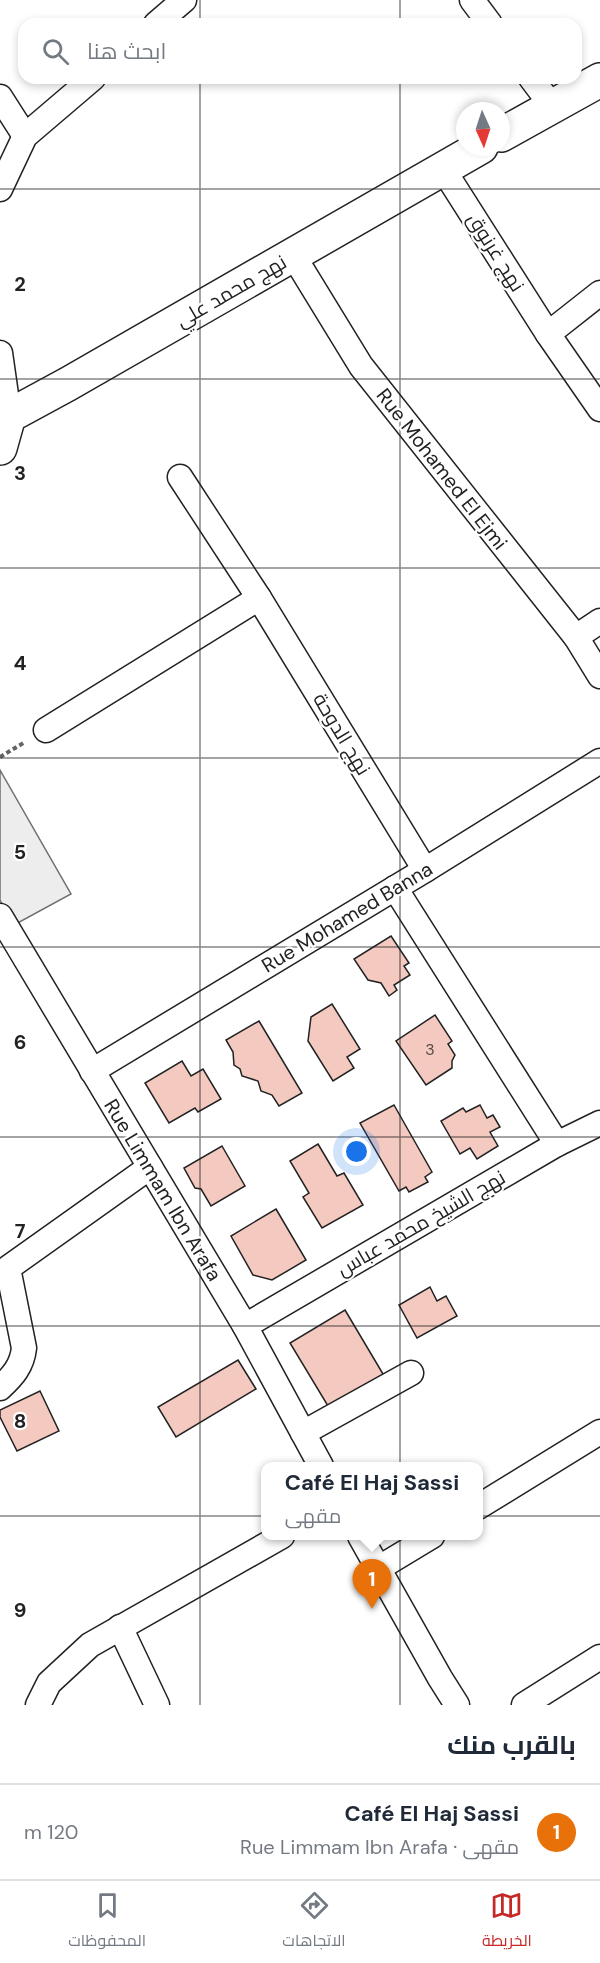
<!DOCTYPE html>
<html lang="ar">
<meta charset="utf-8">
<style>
:root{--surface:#fff;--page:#f2f2f3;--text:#1f2937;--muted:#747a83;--line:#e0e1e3;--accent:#c62828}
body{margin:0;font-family:"DM Sans",Cairo,sans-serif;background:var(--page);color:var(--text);direction:rtl}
.compass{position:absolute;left:456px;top:102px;width:54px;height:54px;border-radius:50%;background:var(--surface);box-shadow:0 3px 9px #0003;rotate:177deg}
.you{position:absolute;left:357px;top:1152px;width:21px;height:21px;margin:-15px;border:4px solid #fff;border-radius:50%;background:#1a73e8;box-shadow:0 0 0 9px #1a73e833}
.badge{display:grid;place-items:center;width:39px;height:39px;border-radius:50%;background:var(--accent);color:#fff;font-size:20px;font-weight:700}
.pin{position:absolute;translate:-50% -50px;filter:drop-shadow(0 2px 3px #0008)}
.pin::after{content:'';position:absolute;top:32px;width:21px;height:18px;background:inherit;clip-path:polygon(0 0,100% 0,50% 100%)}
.popup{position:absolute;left:261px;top:1462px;width:222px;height:78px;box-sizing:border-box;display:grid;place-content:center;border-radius:12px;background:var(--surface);filter:drop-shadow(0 2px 4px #0005);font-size:20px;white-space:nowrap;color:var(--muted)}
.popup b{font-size:22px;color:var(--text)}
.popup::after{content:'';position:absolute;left:50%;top:100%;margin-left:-12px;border:12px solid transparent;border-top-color:var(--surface)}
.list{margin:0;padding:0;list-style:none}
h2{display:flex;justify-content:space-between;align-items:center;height:78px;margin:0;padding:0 24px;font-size:26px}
h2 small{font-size:20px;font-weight:400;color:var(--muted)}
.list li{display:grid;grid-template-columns:39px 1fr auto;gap:18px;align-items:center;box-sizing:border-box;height:96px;padding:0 24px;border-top:2px solid var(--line)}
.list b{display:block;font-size:22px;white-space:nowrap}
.list p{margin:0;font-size:20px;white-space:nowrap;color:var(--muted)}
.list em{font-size:20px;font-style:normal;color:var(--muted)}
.icon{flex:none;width:33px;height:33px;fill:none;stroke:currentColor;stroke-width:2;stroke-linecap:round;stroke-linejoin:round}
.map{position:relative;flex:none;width:600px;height:1705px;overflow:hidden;direction:ltr}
.search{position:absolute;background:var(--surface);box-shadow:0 3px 9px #0003;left:18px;right:18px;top:18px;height:66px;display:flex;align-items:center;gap:15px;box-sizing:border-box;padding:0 21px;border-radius:18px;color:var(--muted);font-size:22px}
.sheet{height:174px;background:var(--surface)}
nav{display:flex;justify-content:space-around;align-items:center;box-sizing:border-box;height:84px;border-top:2px solid var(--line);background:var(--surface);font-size:16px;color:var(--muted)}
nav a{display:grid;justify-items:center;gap:3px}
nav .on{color:var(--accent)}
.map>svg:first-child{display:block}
</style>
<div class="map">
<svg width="600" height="1705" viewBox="0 0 600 1705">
<rect width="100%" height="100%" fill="#fff"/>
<path fill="#ededed" stroke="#6f6f6f" stroke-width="1.5" d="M0 770 71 894 14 925 0 900Z"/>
<g fill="#f3c9c0" stroke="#222" stroke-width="1.5">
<path d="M391 936 409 963 404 966 410 975 394 985 397 990 389 996 381 983 368 980 354 959Z"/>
<path d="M332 1004 360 1049 347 1057 354 1068 333 1081 308 1041 311 1017Z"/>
<path d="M435 1015 452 1041 448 1044 455 1055 452 1061V1068L426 1085 396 1041Z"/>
<path d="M259 1021 302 1093 279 1106 272 1095 261 1091 258 1081 242 1076 240 1069 234 1065 233 1052 226 1040Z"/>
<path d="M182 1061 191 1076 203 1069 221 1099 198 1112 195 1108 169 1123 145 1083Z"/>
<path d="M394 1105 432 1172 425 1177 428 1182 409 1192 406 1187 399 1191 360 1123Z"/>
<path d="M480 1105 487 1118 493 1115 500 1127 490 1132 498 1146 477 1159 470 1148 460 1154 441 1121 463 1108 466 1112Z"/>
<path d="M318 1144 337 1176 344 1173 363 1205 322 1228 303 1197 309 1193 290 1161Z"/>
<path d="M222 1146 245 1186 211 1206 201 1189 195 1188 184 1168Z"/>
<path d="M276 1209 306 1260 272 1280 253 1275 231 1236Z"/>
<path d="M430 1287 437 1301 446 1296 457 1316 417 1338 399 1305Z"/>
<path d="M345 1310 386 1379 331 1411 290 1343Z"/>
<path d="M238 1360 256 1389 176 1437 158 1407Z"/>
<path d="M40 1391 59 1431 17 1451 0 1417V1410Z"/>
</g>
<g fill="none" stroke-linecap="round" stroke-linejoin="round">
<g stroke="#222" stroke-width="27">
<g id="street">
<path d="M472 0 490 24"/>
<path d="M156 24 184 0"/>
<path d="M531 78 552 106"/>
<path d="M0 97 25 136"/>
<path d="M443 169 548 334 600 409"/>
<path d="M0 189 25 136 93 78"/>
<path d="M293 255 361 366 576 637 600 676"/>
<path d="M548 334 600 293"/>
<path d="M0 353 9 416"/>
<path d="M180 477 259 598 425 870"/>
<path d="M576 637 600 621"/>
<path d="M46 730 259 598"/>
<path d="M395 888 557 1144"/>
<path d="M0 916 245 1326 321 1466"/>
<path d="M92 1071 425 870 600 761"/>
<path d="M245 1326 557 1144 600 1123"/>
<path d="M0 1388C13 1376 22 1366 24 1348L8 1268 150 1167"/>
<path d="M303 1433 411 1373"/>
<path d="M478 1507 600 1432"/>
<path d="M360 1536 440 1678 457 1705"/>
<path d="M379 1568 432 1536"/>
<path d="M120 1627 157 1705"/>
<path d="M38 1705 49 1683 90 1645 282 1536"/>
<path d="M524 1705 600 1657"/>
</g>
</g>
<g stroke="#222" stroke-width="36">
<g id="secondary">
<path d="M501 135 600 80"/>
<path d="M0 448 9 416 68 384 481 147"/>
</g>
</g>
<path stroke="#646464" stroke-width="4" stroke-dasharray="4.5 3" stroke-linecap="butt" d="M0 757 25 742"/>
<use href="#street" stroke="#fff" stroke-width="24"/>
<use href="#secondary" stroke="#fff" stroke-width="33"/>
</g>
<path fill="none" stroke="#222" stroke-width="1.5" stroke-opacity="0.55" d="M200 0V24M400 0V24M200 78V1705M400 78V1705M0 189H600M0 379H600M0 568H600M0 758H600M0 947H600M0 1137H600M0 1326H600M0 1516H600"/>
<g text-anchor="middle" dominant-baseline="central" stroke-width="4.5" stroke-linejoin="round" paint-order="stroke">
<g font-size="16" fill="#564c4a">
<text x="430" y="1049">3</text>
</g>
<g font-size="20" fill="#222" stroke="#fff">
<text transform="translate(496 252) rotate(58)">نهج غرنوق</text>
<text transform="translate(231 291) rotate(-30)">نهج محمد علي</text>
<text transform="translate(442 469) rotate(52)">Rue Mohamed El Ejmi</text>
<text transform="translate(342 734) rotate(59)">نهج الدوحة</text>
<text transform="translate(347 917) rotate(-31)">Rue Mohamed Banna</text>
<text transform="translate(163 1190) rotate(59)">Rue Limmam Ibn Arafa</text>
<text transform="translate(421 1223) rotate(-30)">نهج الشيخ محمد عباس</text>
</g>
</g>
<g font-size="20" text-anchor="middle" font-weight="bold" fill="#222" stroke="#fff" stroke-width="4.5" stroke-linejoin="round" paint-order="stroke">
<text x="20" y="291">2</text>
<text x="20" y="480">3</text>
<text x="20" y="670">4</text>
<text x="20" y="859">5</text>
<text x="20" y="1049">6</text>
<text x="20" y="1238">7</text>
<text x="20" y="1428">8</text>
<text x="20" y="1617">9</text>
</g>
</svg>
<svg class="compass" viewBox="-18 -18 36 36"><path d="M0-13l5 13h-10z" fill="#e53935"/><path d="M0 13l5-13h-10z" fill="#747a83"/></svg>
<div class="you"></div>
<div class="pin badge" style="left:372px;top:1609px;background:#e8710a">1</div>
<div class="popup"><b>Café El Haj Sassi</b>مقهى</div>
<div class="search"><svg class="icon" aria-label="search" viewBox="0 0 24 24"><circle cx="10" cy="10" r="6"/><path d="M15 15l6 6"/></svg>ابحث هنا</div>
</div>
<section class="sheet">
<h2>بالقرب منك<small></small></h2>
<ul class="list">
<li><span class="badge" style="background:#e8710a">1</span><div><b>Café El Haj Sassi</b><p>مقهى · Rue Limmam Ibn Arafa</p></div><em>120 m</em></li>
</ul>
</section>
<nav>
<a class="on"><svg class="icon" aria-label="map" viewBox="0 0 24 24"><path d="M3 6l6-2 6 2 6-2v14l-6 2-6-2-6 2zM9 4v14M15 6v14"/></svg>الخريطة</a>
<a><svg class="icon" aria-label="directions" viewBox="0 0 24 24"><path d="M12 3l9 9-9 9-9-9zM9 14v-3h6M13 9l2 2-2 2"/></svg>الاتجاهات</a>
<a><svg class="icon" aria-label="saved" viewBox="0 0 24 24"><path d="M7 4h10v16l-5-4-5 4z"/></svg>المحفوظات</a>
</nav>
